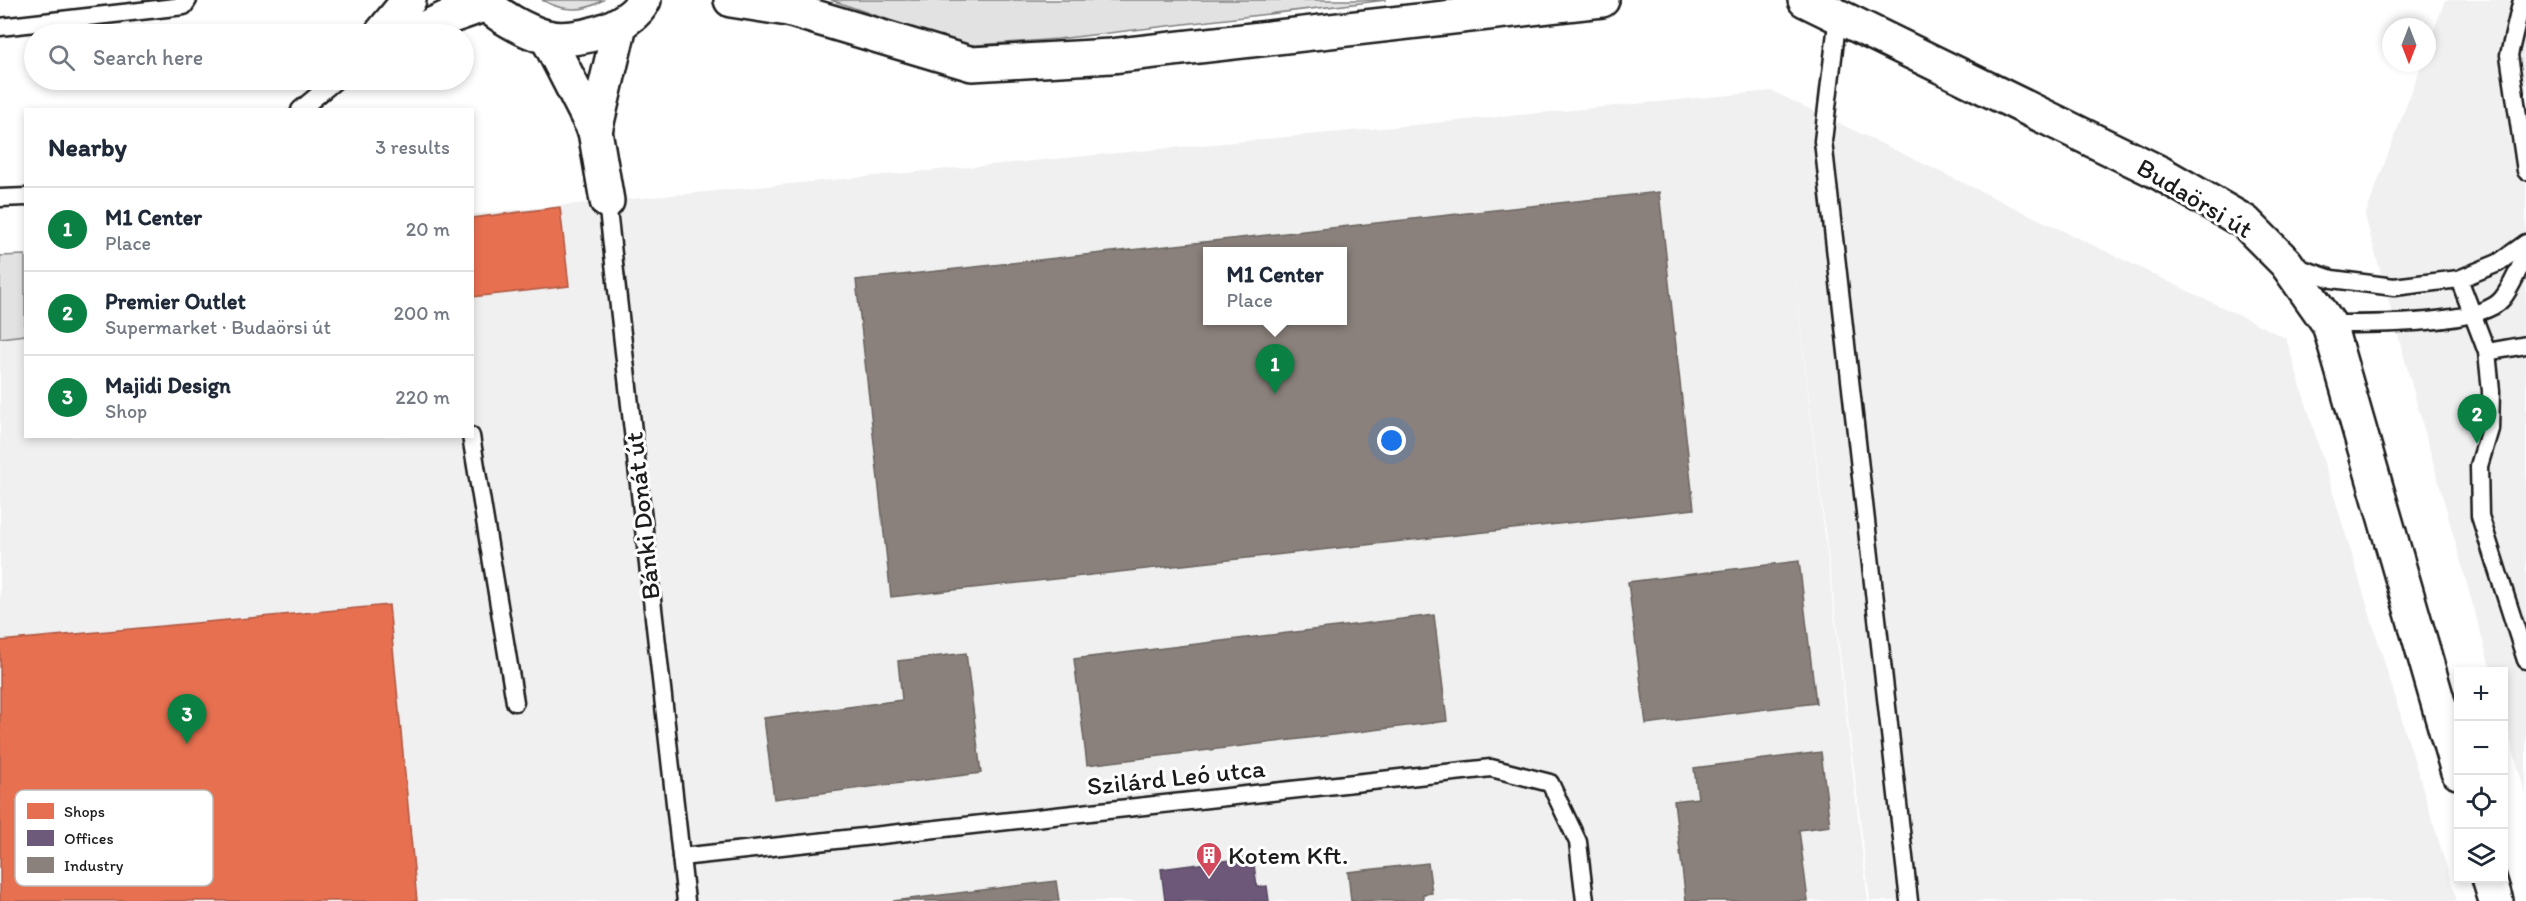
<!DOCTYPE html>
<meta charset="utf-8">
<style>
:root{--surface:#fff;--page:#f6f6f7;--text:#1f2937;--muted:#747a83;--line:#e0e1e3;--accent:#0b8043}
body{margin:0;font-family:Itim,sans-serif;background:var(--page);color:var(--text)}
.controls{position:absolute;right:18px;bottom:18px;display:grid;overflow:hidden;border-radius:0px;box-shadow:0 3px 9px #0003}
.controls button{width:54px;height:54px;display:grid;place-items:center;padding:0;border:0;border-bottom:2px solid var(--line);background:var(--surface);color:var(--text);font:30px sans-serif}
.compass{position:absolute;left:2382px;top:18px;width:54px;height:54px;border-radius:50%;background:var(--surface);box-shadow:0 3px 9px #0003;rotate:180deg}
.you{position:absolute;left:1392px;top:441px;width:21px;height:21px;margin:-15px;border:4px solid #fff;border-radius:50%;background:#1a73e8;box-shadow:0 0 0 9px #1a73e833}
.badge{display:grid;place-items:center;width:39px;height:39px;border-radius:50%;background:var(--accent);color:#fff;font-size:20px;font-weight:700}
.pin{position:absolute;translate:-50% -50px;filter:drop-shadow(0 2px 3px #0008)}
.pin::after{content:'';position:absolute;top:32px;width:21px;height:18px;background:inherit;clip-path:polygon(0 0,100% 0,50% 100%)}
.popup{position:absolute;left:1203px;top:247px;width:144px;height:78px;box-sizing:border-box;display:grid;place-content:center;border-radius:0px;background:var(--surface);filter:drop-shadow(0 2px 4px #0005);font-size:20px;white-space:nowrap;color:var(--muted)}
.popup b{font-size:22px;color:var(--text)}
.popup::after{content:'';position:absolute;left:50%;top:100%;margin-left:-12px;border:12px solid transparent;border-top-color:var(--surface)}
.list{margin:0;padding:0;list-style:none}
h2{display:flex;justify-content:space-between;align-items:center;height:78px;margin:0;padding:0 24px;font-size:26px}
h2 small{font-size:20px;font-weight:400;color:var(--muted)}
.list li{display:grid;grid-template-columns:39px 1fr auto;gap:18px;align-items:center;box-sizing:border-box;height:84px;padding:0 24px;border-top:2px solid var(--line)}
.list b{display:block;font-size:22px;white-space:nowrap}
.list p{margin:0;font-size:20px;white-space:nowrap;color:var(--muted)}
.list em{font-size:20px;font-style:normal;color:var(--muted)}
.icon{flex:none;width:33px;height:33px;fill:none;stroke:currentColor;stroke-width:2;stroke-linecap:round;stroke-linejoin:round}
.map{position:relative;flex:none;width:2526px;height:901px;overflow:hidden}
.search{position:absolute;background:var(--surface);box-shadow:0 3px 9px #0003;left:24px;top:24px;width:450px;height:66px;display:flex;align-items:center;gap:15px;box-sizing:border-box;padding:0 21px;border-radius:33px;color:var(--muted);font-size:22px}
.panel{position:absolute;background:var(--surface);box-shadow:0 3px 9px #0003;left:24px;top:108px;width:450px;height:330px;border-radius:0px}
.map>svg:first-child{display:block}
</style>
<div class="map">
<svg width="2526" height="901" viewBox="0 0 2526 901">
<rect width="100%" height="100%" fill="#fff"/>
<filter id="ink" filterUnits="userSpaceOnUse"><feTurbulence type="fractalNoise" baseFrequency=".0167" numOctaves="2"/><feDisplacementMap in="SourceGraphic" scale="12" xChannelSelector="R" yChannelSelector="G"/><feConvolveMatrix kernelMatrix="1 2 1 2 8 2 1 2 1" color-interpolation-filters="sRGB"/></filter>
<g filter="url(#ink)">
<g fill="#f0f0f0" fill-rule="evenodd">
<path d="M2445 0H2526V797L2504 716V672L2491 671 2365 216 2422 63H2427V49Z"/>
<path d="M1772 91 2286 338 2457 901H1870L1788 224 1868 901H0V256L25 255 26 436H472L473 214ZM1208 252H1342V320H1208Z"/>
</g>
<g fill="#e2e2e2" stroke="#7f7f7f" stroke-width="1.5">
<path d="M542 0H603C583 13 562 11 542 0Z"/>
<path d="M831 0H1386L1058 39 964 46Z"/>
<path d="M25 255V335L0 338V256Z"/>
</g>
<g fill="#e76f51" stroke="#aa5641" stroke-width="1.5">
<path d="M560 207 569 286 472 297V218Z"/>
<path d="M389 605 417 901H0V641Z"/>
</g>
<path fill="#6d597a" stroke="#55475e" stroke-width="1.5" d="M1253 857 1257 887 1267 886 1269 901H1165L1161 869Z"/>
<g fill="#8a817c" stroke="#69635f" stroke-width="1.5" fill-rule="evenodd">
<path d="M1659 192 1694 509 891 597 856 280ZM1208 252H1342V320H1208Z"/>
<path d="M1799 561 1816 703 1646 724 1628 582Z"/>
<path d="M1434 615 1447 721 1087 765 1074 659Z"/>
<path d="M966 653 981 773 774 799 764 718 902 700 898 661Z"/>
<path d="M1821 752 1830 826 1799 830 1808 901H1686L1674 801 1698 798 1694 768Z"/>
<path d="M1428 863 1432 893 1423 894V901H1351L1348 872Z"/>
<path d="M1056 881 1059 901H893Z"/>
</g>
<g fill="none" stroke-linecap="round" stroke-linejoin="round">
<g stroke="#1c1c1c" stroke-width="21">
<g id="lane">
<path d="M2522 0 2509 55 2526 171"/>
<path d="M1838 15 1823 141 1909 901"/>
<path d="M0 27 184 6 188 0"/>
<path d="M300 110 336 80"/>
<path d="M0 198 26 197"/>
<path d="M607 201 686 901"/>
<path d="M2294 266 2332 279 2394 287 2459 279 2498 263 2526 243"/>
<path d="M2459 279 2487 352 2491 391 2490 429 2479 466 2480 516 2526 660"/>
<path d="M2329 324C2365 324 2480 326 2502 299 2512 287 2519 268 2526 254"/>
<path d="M2487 352 2526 345"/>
<path d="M471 436 515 702"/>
<path d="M681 857 1491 768 1550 783 1578 842 1585 901"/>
</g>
</g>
<g stroke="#1c1c1c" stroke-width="38">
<g id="street">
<path d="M482 0C498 16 525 31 546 37 575 44 631 28 644 0"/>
<path d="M731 0 788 9 972 64 1111 56 1602 0"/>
<path d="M1805 0 2160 173 2245 222 2286 263 2329 324 2458 772"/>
<path d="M381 34 409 0"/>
<path d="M412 34 449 17 486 4"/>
<path d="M547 37 595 131 607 201"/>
<path d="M595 131 620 25"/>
<path d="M2489 878 2496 901"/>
</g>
</g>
<use href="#lane" stroke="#fff" stroke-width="16"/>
<use href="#street" stroke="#fff" stroke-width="33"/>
</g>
</g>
<defs>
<g id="building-pin" transform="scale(1.35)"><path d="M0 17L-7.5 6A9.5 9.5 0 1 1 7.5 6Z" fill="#d1495b" stroke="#fff"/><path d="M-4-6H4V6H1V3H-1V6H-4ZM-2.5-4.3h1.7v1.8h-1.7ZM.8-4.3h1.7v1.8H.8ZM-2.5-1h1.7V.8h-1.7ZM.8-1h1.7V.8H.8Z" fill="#fff"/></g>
</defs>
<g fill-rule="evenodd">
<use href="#building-pin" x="1209" y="855"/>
</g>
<g text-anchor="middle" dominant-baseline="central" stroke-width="6" stroke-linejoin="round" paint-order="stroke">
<g font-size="26" fill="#1c1c1c" stroke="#fff">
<text transform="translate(2195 198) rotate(31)">Budaörsi út</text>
<text transform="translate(642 516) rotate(-96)">Bánki Donát út</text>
<text transform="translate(1176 777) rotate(-6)">Szilárd Leó utca</text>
</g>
<g font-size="26" fill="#1c1c1c" stroke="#fff" text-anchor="start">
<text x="1228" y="855">Kotem Kft.</text>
</g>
</g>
<rect x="15" y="790" width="198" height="96" rx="9" fill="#fff" stroke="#bbb" stroke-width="1.5"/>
<rect x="27" y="803" width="27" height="16" fill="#e76f51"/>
<rect x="27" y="830" width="27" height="16" fill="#6d597a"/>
<rect x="27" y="857" width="27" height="16" fill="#8a817c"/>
<g font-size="16" fill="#1c1c1c">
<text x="64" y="817">Shops</text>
<text x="64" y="844">Offices</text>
<text x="64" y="871">Industry</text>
</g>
</svg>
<div class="controls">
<button>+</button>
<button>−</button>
<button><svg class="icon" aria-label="locate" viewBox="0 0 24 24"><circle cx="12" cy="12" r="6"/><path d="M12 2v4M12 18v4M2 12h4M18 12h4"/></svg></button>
<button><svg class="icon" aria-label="layers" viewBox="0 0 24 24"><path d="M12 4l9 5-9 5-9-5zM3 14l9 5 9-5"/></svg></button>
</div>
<svg class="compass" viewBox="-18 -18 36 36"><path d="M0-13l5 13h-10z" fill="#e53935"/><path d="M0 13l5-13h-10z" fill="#747a83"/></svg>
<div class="you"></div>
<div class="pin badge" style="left:1275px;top:394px">1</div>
<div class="popup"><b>M1 Center</b>Place</div>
<div class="pin badge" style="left:2477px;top:444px">2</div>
<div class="pin badge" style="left:187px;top:744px">3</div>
<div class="search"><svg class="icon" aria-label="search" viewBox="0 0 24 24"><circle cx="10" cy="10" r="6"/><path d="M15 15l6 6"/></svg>Search here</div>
<section class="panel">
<h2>Nearby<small>3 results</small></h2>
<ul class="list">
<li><span class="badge">1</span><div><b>M1 Center</b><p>Place</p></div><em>20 m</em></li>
<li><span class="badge">2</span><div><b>Premier Outlet</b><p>Supermarket · Budaörsi út</p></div><em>200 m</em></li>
<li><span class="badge">3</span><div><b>Majidi Design</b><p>Shop</p></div><em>220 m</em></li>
</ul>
</section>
</div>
